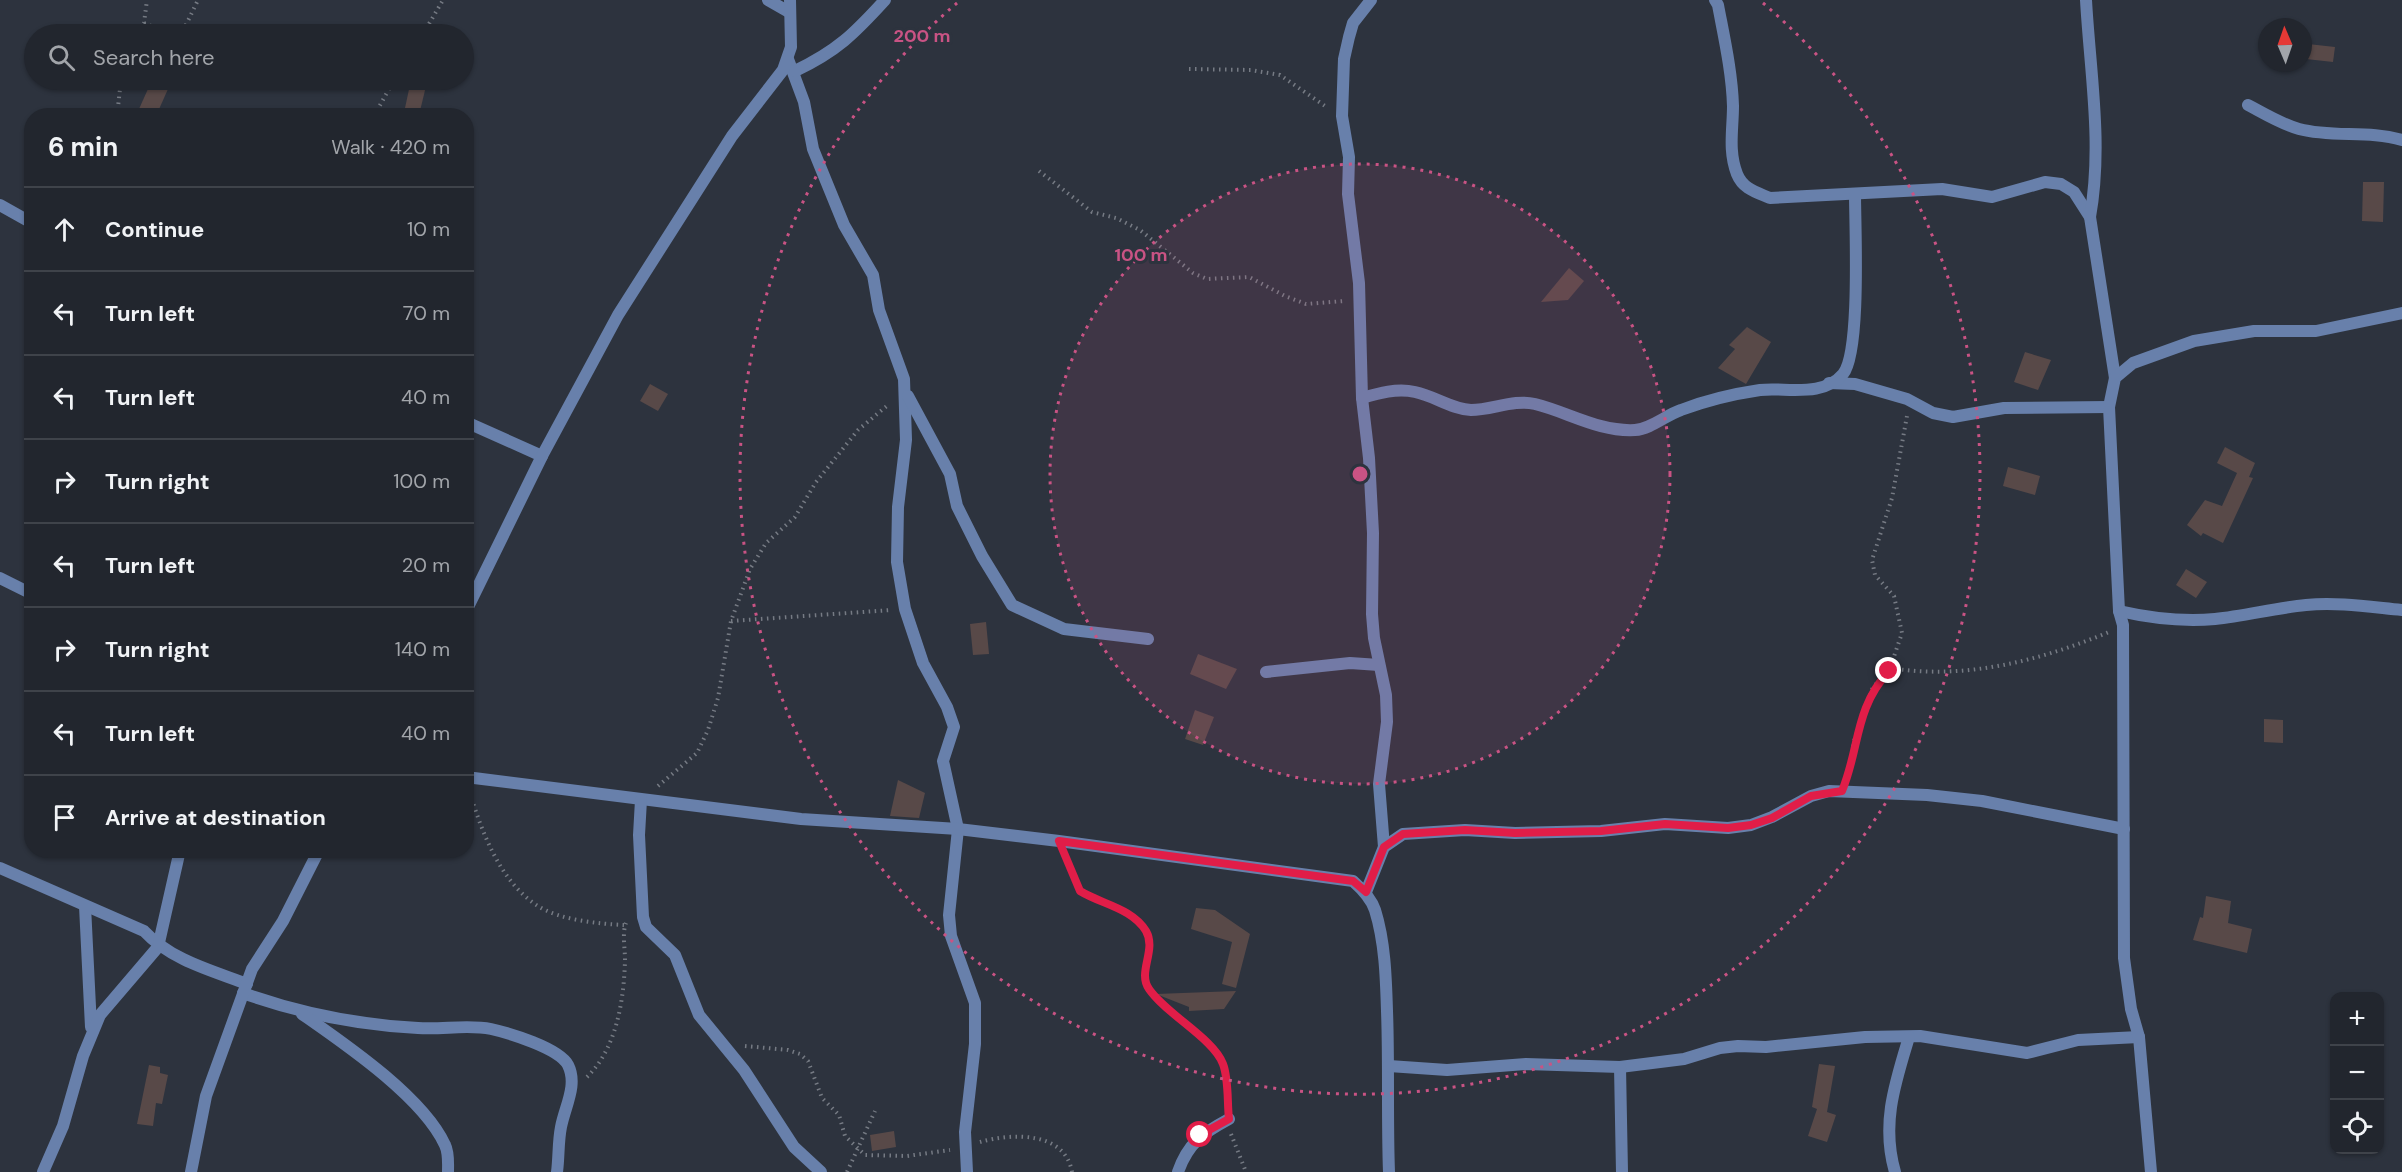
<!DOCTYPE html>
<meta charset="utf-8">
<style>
:root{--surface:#22262e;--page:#2a2e36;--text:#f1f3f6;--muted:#a2a5aa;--line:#3f434a}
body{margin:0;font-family:"DM Sans",sans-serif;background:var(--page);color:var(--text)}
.controls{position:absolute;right:18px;bottom:18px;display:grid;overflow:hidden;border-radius:12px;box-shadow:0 2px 4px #0004}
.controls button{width:54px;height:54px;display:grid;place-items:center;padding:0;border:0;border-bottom:2px solid var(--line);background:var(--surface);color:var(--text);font:30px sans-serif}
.compass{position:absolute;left:2258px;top:18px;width:54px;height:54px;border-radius:50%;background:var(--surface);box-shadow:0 2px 4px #0004;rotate:358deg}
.stop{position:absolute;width:18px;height:18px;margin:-14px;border:4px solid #e11d48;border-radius:50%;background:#fff}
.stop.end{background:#e11d48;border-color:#fff;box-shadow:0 2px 6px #0008}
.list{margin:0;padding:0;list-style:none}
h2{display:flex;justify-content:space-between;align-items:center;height:78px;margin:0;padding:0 24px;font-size:26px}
h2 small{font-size:20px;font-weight:400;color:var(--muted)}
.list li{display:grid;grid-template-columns:39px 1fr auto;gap:18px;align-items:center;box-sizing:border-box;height:84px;padding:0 24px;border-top:2px solid var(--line)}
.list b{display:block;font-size:22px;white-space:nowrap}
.list em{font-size:20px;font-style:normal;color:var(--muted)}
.icon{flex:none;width:33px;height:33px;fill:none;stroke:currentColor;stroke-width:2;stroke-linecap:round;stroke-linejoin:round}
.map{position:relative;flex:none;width:2402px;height:1172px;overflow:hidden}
.search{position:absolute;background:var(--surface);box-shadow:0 2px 4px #0004;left:24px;top:24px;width:450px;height:66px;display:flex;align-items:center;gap:15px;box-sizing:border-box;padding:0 21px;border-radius:33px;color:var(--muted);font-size:22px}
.panel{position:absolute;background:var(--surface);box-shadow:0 2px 4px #0004;left:24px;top:108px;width:450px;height:750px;border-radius:24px}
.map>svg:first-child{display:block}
</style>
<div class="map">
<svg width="2402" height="1172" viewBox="0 0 2402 1172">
<rect width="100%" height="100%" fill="#2d333e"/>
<g fill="#584948">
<path d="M2308 44 2335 47 2333 62 2306 59Z"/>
<path d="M152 80H172L156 116 139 109Z"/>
<path d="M411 80 427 82 420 111 405 108Z"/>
<path d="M2363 182H2384L2383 222 2362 221Z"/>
<path d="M1569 268 1584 281 1568 300 1541 302Z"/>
<path d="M1747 327 1771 342 1746 384 1718 368 1735 349 1729 345Z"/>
<path d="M2025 352 2051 360 2038 390 2014 382Z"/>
<path d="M650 384 668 394 658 411 640 401Z"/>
<path d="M2225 447 2255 463 2249 477 2253 478 2223 543 2203 533 2201 536 2187 525 2205 500 2222 506 2237 473 2217 463Z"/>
<path d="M2008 467 2040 476 2035 495 2003 486Z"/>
<path d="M2186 569 2207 582 2196 598 2176 585Z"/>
<path d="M986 622 989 654 973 655 970 624Z"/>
<path d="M1198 654 1237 669 1226 689 1190 674Z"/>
<path d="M1195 710 1214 717 1203 745 1185 739Z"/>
<path d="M2264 719 2283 720V743L2264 742Z"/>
<path d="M898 780 925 793 919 818 890 816Z"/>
<path d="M2206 896 2231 901 2228 923 2252 929 2247 953 2193 940 2200 917 2203 918Z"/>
<path d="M1196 908 1215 910 1250 934 1236 988 1222 984 1232 942 1191 929Z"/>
<path d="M1236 991 1224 1009 1189 1011V1007L1156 994Z"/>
<path d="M1819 1064 1835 1066 1827 1112 1836 1115 1827 1142 1808 1136 1817 1109 1812 1107Z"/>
<path d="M149 1065 160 1067V1073L168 1075 162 1104 156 1103 153 1126 137 1124Z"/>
<path d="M894 1131 896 1147 872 1151 870 1135Z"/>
</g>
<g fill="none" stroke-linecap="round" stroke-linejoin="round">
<g stroke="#767b84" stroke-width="4" stroke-dasharray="1.5 4.5" stroke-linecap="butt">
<path d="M144 23 171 34 183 31 198 0"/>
<path d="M138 34 144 23 147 0"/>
<path d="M423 34 443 0"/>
<path d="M1189 69 1251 70 1280 75 1328 108"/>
<path d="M117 116 121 80"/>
<path d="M374 116 394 80"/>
<path d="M1039 171 1092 212 1116 218 1140 230 1193 273 1207 279 1249 277 1285 296 1306 304 1344 301"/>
<path d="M731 621 892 610"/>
<path d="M1890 668C1965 680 2039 661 2109 632"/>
<path d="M1848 776 1854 741 1865 709 1873 687 1889 671 1902 633 1894 596 1875 575 1872 560 1892 498 1907 416"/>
<path d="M658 786 697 753 708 730 718 698 731 621 750 569 766 543 795 517 816 482 858 430 888 405"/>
<path d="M470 793C482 833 501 883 538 906 559 920 600 924 624 925"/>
<path d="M1066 858 1080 891C1101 904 1132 908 1146 931 1157 950 1137 972 1149 989 1166 1013 1216 1041 1223 1064 1227 1077 1226 1092 1228 1105"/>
<path d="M745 1046 788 1050 800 1054 808 1061 822 1098 839 1115 845 1136 865 1155 907 1156 950 1150"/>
<path d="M587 1077C617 1048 624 999 625 960 625 948 622 933 626 923"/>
<path d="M1231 1134 1246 1172"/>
<path d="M980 1142C1012 1133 1065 1131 1072 1172"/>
<path d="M847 1172 875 1111"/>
</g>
<g stroke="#6880ab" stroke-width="12">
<path d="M768 0 789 12"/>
<path d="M1371 0 1353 23 1349 37 1344 59 1342 116 1349 157 1348 194 1359 283 1362 398 1369 458 1373 533 1372 614 1374 638 1386 695 1387 722 1379 784 1384 847"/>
<path d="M1715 0 1718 5C1724 37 1732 72 1733 106 1733 129 1728 151 1737 174 1743 189 1756 192 1770 198L1942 189 1992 197 2045 182 2061 184 2074 192 2090 217 2115 378"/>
<path d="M2086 0C2090 72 2103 145 2090 217"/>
<path d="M788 59 804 102 813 149 844 225 873 275 879 310 904 379 906 440 898 507 897 562 905 609 923 663 947 707 954 727 943 761 958 829 949 915 951 936 975 1003V1044L965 1132 967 1172"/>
<path d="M795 71C837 51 854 34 885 0"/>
<path d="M2248 105C2265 114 2281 124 2299 129 2333 138 2368 130 2402 140"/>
<path d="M0 205 32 223"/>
<path d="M1829 383 1855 384 1907 399 1933 413 1953 417 2004 408 2109 407"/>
<path d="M908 396 950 474 957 506 982 556 1012 605 1064 629 1148 639"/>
<path d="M1362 398C1379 393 1397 388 1415 392 1435 396 1451 409 1471 410 1492 410 1514 399 1535 404 1568 412 1599 432 1635 430 1651 429 1666 415 1681 410 1707 400 1733 394 1760 390 1785 387 1823 398 1843 374 1861 352 1855 227 1855 194"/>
<path d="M466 422 542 456"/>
<path d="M0 578 32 594"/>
<path d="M466 611 542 456 618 315 732 136 783 70 791 47 790 0"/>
<path d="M2119 611C2150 618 2183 622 2215 619 2245 616 2275 608 2306 605 2338 602 2370 607 2402 610"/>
<path d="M1266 672 1350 663 1379 665"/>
<path d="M466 777 801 819 958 829 1059 841 1353 881C1362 889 1371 898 1375 910 1385 942 1386 978 1387 1011 1389 1064 1387 1118 1389 1172"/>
<path d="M641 800 639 835 643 917 646 927 675 955 699 1015 744 1070 794 1147 821 1172"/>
<path d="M0 868 144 931C171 960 210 970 247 984"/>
<path d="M1366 892 1384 847 1403 834 1465 830 1515 833 1601 831 1665 824 1728 828 1751 825 1772 817 1811 796 1829 791 1927 795 1982 801 2124 829"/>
<path d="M85 906 91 1027"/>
<path d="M243 993C299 1013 359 1025 418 1028 442 1030 467 1024 491 1029 509 1033 559 1048 568 1065 578 1085 565 1106 561 1127 558 1142 559 1157 557 1172"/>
<path d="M302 1014C345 1044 423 1097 445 1145 449 1153 448 1163 448 1172"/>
<path d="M1389 1066 1447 1070 1526 1064 1620 1067 1684 1059 1720 1048 1738 1046 1766 1047 1865 1037 1920 1036 2027 1053 2078 1040 2139 1037"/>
<path d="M1620 1067 1622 1172"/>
<path d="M43 1172 63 1126 83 1056 100 1015 158 947 180 850"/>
<path d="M191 1172 206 1096 252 969 283 921 319 850"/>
<path d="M1178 1172C1188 1143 1203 1133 1229 1119"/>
<path d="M1895 1172C1881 1124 1895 1083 1909 1037"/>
<path d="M2151 1172 2139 1037 2131 1009 2124 958 2123 625 2119 611 2109 407 2115 378 2133 363 2194 341 2254 331H2316L2402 313"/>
</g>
</g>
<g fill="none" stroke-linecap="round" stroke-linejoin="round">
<path stroke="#e11d48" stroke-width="8" d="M1200 1135 1229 1119C1227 1102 1229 1080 1223 1064 1214 1039 1166 1014 1149 989 1137 972 1157 950 1146 931 1132 908 1101 904 1080 891L1059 841 1353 881 1366 892 1384 847 1403 834 1465 830 1515 833 1601 831 1665 824 1728 828 1751 825 1772 818 1811 796 1842 791C1860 748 1854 709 1889 671"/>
</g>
<circle cx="1360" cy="474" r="310" fill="#c95384" fill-opacity=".12"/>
<g fill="none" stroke="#c95384" stroke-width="3" stroke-dasharray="3 6">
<circle cx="1360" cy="474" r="310"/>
<path d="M1763 3A620 620 0 1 1 957 3"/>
</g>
<circle cx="1360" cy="474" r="9" fill="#c95384" stroke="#2d333e" stroke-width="3"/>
<g font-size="18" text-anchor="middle" font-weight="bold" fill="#c95384" stroke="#2d333e" stroke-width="6" stroke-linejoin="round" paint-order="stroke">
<text x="922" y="42">200 m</text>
<text x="1141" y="261">100 m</text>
</g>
</svg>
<div class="controls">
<button>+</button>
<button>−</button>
<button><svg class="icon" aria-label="locate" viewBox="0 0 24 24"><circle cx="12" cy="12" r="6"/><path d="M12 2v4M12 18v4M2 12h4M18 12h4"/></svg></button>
</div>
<svg class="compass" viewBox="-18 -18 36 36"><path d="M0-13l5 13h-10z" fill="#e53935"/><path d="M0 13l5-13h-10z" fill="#a2a5aa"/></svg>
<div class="stop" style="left:1200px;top:1135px"></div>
<div class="stop end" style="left:1889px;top:671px"></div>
<div class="search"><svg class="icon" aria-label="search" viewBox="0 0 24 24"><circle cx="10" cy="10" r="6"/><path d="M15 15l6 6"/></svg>Search here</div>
<section class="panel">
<h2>6 min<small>Walk · 420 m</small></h2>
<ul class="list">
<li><svg class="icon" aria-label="ahead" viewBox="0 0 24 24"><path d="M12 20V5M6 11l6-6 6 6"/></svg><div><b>Continue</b></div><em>10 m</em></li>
<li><svg class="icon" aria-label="left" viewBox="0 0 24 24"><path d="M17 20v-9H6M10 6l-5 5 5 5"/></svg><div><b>Turn left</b></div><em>70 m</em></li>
<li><svg class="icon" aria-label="left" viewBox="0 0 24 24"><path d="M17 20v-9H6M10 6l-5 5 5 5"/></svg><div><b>Turn left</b></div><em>40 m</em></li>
<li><svg class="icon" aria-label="right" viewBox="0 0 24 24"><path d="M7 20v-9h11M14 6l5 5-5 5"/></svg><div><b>Turn right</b></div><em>100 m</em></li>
<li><svg class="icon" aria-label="left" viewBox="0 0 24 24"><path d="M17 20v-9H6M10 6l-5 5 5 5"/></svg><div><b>Turn left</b></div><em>20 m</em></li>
<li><svg class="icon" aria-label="right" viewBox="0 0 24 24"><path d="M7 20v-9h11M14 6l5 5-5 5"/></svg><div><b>Turn right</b></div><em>140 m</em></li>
<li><svg class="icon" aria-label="left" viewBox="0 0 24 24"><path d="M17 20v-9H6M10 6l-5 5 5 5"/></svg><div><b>Turn left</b></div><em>40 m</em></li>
<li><svg class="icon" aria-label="arrive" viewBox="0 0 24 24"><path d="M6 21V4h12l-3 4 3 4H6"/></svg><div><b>Arrive at destination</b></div></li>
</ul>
</section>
</div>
